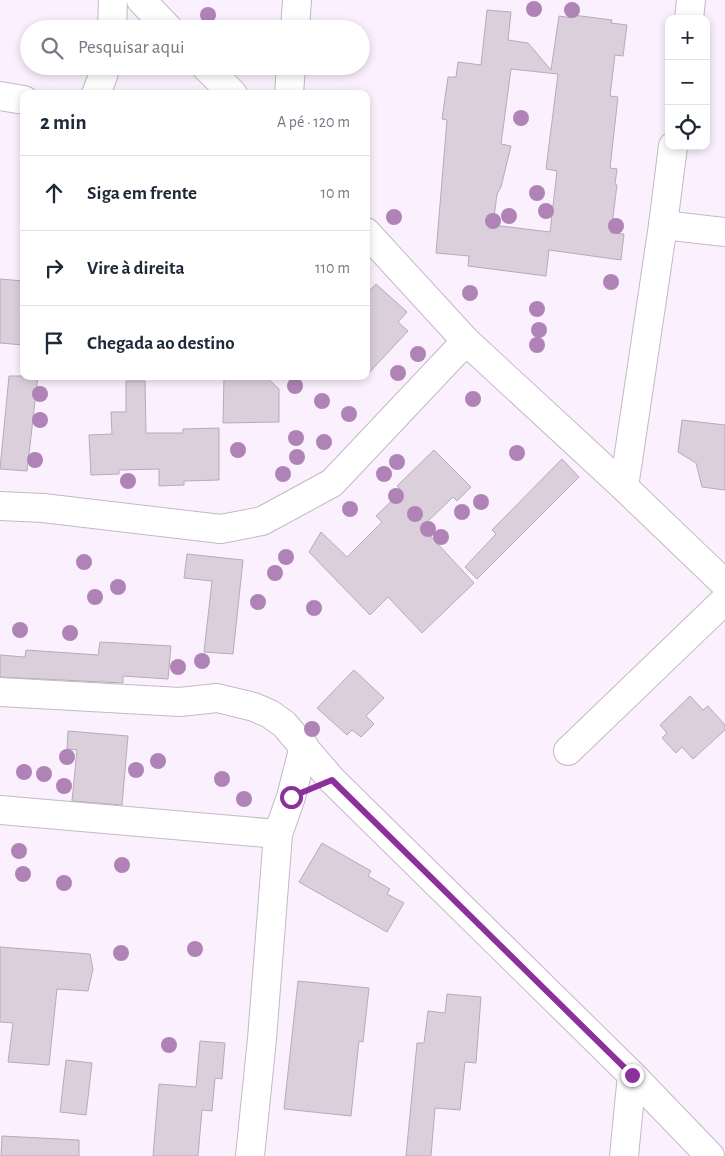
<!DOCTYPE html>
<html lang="pt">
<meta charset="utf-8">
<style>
:root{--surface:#fff;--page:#f2f2f3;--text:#1f2937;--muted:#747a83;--line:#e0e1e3}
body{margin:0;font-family:"Alegreya Sans",sans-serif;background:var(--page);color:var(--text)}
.controls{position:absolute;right:15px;top:15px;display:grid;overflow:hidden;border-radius:10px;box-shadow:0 2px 8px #0003}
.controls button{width:45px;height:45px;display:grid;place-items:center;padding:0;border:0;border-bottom:1px solid var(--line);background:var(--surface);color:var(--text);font:25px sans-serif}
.stop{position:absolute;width:15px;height:15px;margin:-11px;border:4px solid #8c309b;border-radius:50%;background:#fff}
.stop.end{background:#8c309b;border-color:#fff;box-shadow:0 1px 5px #0008}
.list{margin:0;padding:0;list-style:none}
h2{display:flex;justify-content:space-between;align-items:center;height:65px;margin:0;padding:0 20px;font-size:21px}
h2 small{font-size:16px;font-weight:400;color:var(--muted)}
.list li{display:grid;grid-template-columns:32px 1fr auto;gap:15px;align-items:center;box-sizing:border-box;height:75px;padding:0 20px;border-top:1px solid var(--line)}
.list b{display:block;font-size:19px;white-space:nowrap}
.list em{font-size:16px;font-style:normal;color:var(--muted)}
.icon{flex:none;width:28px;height:28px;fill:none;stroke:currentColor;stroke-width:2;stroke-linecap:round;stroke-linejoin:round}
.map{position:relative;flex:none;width:725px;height:1156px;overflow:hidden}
.search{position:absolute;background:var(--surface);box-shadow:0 2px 8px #0003;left:20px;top:20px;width:350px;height:55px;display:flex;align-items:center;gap:12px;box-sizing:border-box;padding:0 18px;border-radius:28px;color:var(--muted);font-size:19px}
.panel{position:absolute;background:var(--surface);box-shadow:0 2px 8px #0003;left:20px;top:90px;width:350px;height:290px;border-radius:10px}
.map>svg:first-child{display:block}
</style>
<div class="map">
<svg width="725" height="1156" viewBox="0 0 725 1156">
<rect width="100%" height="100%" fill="#fbf0fd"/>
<g fill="#dbcfdc" stroke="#b6abb7" fill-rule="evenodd">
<path d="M487 10 511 12 508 40 528 43 551 70 559 16 572 18 573 15 612 20 611 23 627 25 623 56 615 55 610 96 618 97 610 168 617 169 615 184 617 185 611 233 624 234 621 260 549 250 546 276 468 266 469 256 436 253 447 120 442 119 448 77H456L458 62 481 65ZM511 69 558 74 546 169 557 171 550 232 493 225 497 194 501 187 511 146 501 144Z"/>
<path d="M0 279 24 281 23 345 0 343Z"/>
<path d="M376 284 407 312 398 322 408 331 366 376V294Z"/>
<path d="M9 376H38L27 471 0 469Z"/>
<path d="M224 376H265L279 389V422L223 423Z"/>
<path d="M126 381H145L146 433H183V429L219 428V480L184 481V485L159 486V469L119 470V474L91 475 89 435 112 434 111 412H126Z"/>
<path d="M682 420 725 425V490L702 487 696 463 678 452Z"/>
<path d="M434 450 471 487 457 501 453 497 422 527 474 583 422 633 388 597 370 615 309 552 321 532 347 557 382 522 376 516 402 491 397 486Z"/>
<path d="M562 459 579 477 477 579 465 567 496 534 492 530Z"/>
<path d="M187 554 243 560 233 654 204 652 212 581 184 578Z"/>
<path d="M100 642 171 646 168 679 123 676V683L0 677V655L25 657 26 650 98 655Z"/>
<path d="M354 670 384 698 366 716 374 724 361 737 352 730 347 735 317 708Z"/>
<path d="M690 696 703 710 708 706 725 725V730L693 759 682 747 676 753 662 738 667 733 660 725Z"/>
<path d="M68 731 128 736 122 805 72 801 77 750 67 749Z"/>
<path d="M322 843 371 871 368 876 390 889 387 894 404 903 387 932 299 882Z"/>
<path d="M0 947 90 954 93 969 88 991 57 989 49 1065 8 1062 13 1023 0 1022Z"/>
<path d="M298 981 369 988 363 1042 359 1041 351 1116 284 1109Z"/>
<path d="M447 994 481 997 476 1063 465 1062 460 1110 435 1108 431 1156H406L417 1043H424L428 1011 445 1013Z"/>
<path d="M200 1041 225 1043 222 1079 215 1078 212 1111 202 1110 198 1156H153L159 1084 196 1087Z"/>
<path d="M66 1060 92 1063 86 1115 60 1112Z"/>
<path d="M2 1136 79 1140V1156H1Z"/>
</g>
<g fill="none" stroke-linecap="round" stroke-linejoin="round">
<g stroke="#c4b9c5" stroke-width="30">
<g id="street">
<path d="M141 0 169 29"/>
<path d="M689 19 691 0"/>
<path d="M112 29 113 0"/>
<path d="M295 29 297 0"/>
<path d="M205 66 233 94"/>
<path d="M96 94 103 76 105 66"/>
<path d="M289 94 291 66"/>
<path d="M0 96 24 100"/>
<path d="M663 225 725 232"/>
<path d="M366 232 466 341 624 487 725 584"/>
<path d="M624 487 663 225 673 146"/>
<path d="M0 506 43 508 221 529 262 521 332 483 466 341"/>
<path d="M0 692 180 702 217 698 254 707 270 714 284 724 332 780 632 1075 710 1156"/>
<path d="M568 751 725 600"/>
<path d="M0 810 278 834"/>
<path d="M250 1156 262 1039 278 834 291 797 304 746"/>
<path d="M624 1156 632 1075"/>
</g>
</g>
<use href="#street" stroke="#fff" stroke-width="28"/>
</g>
<g fill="#af83b6">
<circle cx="534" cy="9" r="8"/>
<circle cx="572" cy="10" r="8"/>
<circle cx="208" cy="15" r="8"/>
<circle cx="521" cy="118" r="8"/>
<circle cx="537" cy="193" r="8"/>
<circle cx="546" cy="211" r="8"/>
<circle cx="509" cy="216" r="8"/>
<circle cx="394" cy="217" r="8"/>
<circle cx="493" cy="221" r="8"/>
<circle cx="616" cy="226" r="8"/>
<circle cx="611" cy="282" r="8"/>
<circle cx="470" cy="293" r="8"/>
<circle cx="537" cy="309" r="8"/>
<circle cx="539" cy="330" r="8"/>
<circle cx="537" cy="345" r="8"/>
<circle cx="418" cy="354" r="8"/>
<circle cx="398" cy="373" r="8"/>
<circle cx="295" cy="386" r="8"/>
<circle cx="40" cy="394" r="8"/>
<circle cx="473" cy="399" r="8"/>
<circle cx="322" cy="401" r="8"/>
<circle cx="349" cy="414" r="8"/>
<circle cx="40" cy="420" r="8"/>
<circle cx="296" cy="438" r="8"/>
<circle cx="324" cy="442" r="8"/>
<circle cx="238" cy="450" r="8"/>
<circle cx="517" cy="453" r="8"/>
<circle cx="297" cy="457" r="8"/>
<circle cx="35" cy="460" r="8"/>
<circle cx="397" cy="462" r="8"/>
<circle cx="283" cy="474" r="8"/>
<circle cx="384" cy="474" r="8"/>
<circle cx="128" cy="481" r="8"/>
<circle cx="396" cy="496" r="8"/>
<circle cx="481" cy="502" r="8"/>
<circle cx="350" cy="509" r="8"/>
<circle cx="462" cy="512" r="8"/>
<circle cx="415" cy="514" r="8"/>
<circle cx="428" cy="529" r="8"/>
<circle cx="441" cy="537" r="8"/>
<circle cx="286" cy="557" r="8"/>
<circle cx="84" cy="562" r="8"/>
<circle cx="275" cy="573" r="8"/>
<circle cx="118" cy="587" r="8"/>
<circle cx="95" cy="597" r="8"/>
<circle cx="258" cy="602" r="8"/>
<circle cx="314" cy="608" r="8"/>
<circle cx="20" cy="630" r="8"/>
<circle cx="70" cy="633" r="8"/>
<circle cx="202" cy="661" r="8"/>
<circle cx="178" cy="667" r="8"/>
<circle cx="312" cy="729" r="8"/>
<circle cx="67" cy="757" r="8"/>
<circle cx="158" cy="761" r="8"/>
<circle cx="136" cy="770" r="8"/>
<circle cx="24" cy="772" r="8"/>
<circle cx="44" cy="774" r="8"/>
<circle cx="222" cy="779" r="8"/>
<circle cx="64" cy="786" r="8"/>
<circle cx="244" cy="799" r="8"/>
<circle cx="19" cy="851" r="8"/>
<circle cx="122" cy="865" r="8"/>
<circle cx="23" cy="874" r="8"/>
<circle cx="64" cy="883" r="8"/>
<circle cx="195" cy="949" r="8"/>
<circle cx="121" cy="953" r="8"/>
<circle cx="169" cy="1045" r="8"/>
</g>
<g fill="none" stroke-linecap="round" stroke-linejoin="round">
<path stroke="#8c309b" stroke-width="6" d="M291 797 332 780 632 1075"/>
</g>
</svg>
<div class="controls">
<button>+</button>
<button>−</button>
<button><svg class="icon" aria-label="locate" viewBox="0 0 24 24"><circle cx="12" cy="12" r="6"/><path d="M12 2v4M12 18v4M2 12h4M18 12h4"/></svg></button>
</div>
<div class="stop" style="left:291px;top:797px"></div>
<div class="stop end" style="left:632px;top:1075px"></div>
<div class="search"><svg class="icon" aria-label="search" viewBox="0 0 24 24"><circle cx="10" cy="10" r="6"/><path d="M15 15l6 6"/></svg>Pesquisar aqui</div>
<section class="panel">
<h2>2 min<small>A pé · 120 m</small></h2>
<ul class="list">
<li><svg class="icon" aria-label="ahead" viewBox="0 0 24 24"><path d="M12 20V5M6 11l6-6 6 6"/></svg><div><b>Siga em frente</b></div><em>10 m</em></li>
<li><svg class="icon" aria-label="right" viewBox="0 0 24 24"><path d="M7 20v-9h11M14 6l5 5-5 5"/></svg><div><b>Vire à direita</b></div><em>110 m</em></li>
<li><svg class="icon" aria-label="arrive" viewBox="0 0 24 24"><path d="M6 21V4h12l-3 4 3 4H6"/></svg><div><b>Chegada ao destino</b></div></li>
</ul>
</section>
</div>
